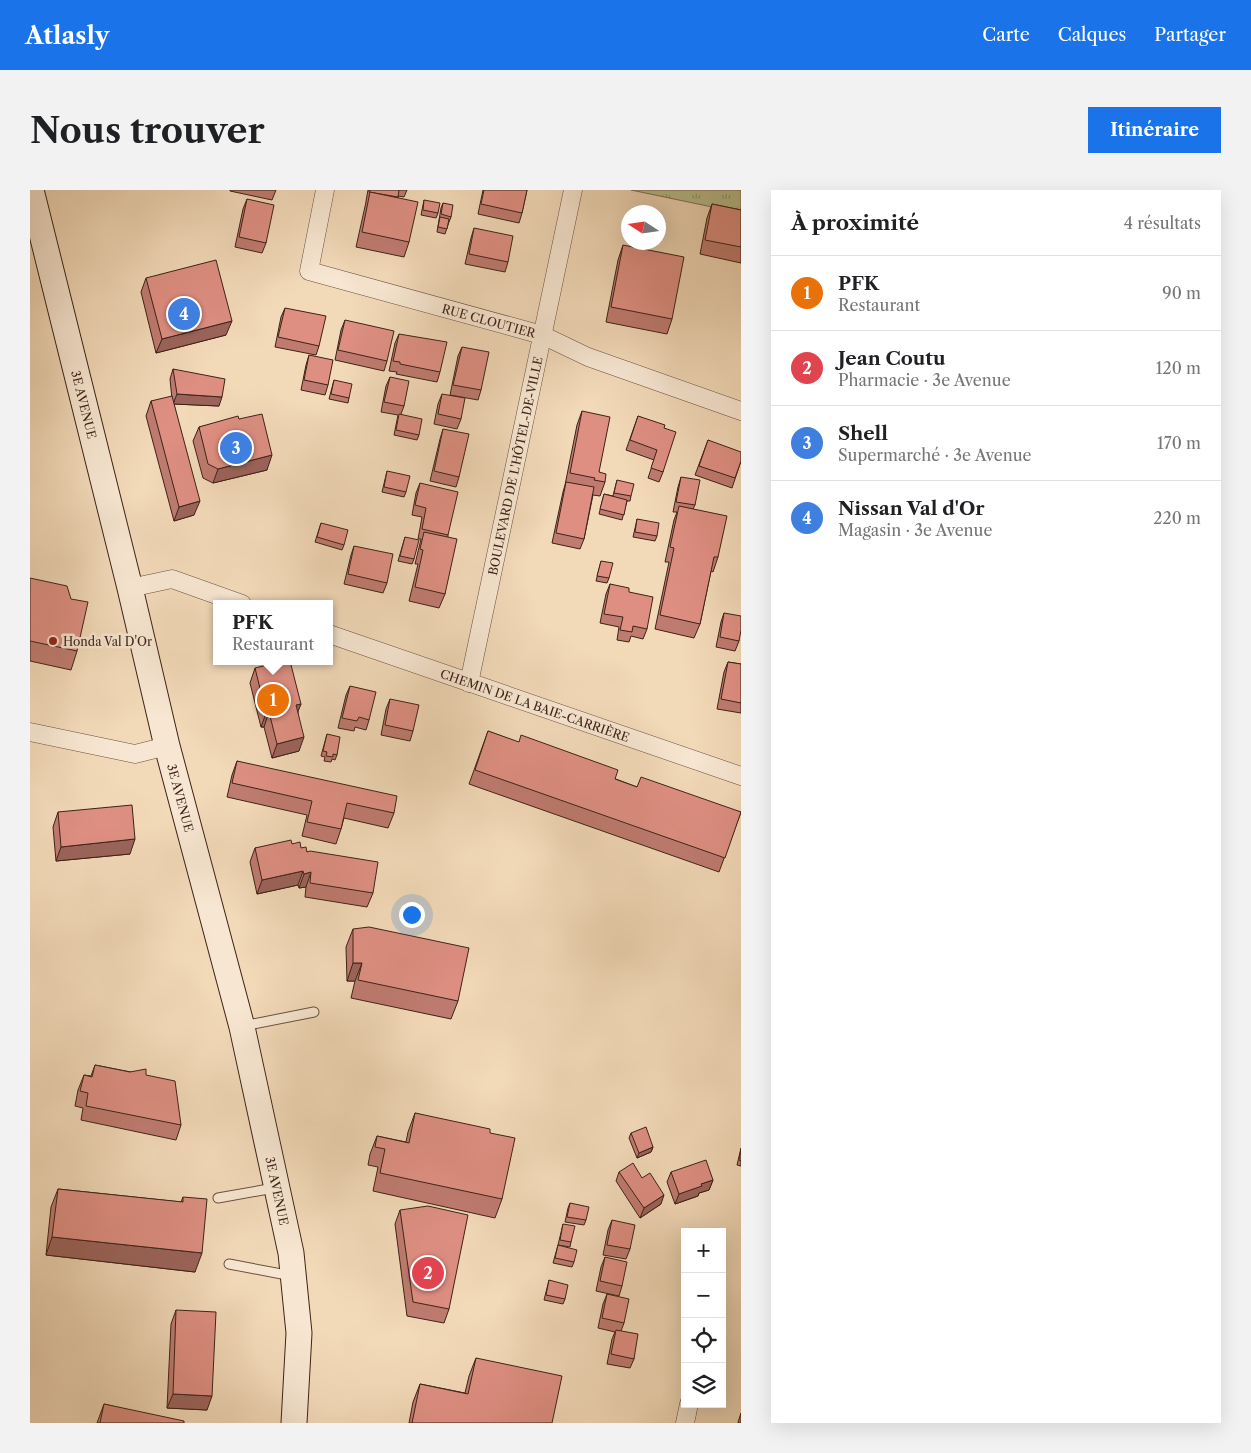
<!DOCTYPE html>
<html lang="fr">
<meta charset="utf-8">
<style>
:root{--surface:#fff;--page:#f2f2f2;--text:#202124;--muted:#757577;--line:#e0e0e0;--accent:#1a73e8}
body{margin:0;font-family:"Libre Caslon Text",serif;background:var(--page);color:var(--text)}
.controls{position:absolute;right:15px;bottom:15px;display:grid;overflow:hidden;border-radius:0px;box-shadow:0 5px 20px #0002}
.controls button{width:45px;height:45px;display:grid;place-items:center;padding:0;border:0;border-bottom:1px solid var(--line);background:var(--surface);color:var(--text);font:25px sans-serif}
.compass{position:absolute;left:591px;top:15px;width:45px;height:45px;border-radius:50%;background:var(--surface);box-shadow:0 5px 20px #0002;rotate:282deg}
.you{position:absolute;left:381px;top:724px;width:18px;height:18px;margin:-12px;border:4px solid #fff;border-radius:50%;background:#1a73e8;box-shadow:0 0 0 8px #1a73e833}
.badge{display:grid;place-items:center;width:32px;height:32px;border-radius:50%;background:var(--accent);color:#fff;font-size:16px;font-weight:700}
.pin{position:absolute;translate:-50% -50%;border:2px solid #fff;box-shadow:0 1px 5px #0006}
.popup{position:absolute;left:183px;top:410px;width:120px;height:65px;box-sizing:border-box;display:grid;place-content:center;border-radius:0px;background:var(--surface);filter:drop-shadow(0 1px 4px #0005);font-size:16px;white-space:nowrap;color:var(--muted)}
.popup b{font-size:19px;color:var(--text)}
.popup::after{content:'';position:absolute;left:50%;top:100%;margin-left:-10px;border:10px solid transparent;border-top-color:var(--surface)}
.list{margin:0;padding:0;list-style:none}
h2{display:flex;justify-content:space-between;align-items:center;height:65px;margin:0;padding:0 20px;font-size:21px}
h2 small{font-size:16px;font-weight:400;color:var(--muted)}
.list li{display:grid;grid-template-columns:32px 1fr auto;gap:15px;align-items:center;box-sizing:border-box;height:75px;padding:0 20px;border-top:1px solid var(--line)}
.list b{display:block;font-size:19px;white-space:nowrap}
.list p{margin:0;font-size:16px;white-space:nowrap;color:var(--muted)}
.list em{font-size:16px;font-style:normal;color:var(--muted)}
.icon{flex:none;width:28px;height:28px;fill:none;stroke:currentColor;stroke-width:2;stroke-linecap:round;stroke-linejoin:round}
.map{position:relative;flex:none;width:711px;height:1233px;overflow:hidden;border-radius:0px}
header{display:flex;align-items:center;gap:30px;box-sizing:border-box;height:70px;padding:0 25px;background:var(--accent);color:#fff}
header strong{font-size:24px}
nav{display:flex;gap:28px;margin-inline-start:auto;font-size:18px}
.intro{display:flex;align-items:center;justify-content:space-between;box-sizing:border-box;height:120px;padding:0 30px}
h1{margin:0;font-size:35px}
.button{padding:12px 22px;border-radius:0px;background:var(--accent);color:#fff;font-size:18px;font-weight:700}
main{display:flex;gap:30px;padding:0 30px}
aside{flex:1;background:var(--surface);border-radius:0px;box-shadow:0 5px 20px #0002}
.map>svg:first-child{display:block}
</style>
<header>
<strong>Atlasly</strong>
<nav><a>Carte</a><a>Calques</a><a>Partager</a></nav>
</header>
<div class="intro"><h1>Nous trouver</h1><a class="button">Itinéraire</a></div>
<main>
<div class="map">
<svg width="711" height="1233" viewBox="0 0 711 1233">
<defs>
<pattern id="park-tufts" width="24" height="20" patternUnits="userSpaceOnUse" patternTransform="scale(1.25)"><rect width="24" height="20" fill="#b9bf8f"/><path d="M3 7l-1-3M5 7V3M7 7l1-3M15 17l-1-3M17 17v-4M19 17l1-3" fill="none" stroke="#989b74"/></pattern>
</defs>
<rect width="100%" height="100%" fill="#f2d9b8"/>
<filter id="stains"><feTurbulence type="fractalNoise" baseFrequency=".004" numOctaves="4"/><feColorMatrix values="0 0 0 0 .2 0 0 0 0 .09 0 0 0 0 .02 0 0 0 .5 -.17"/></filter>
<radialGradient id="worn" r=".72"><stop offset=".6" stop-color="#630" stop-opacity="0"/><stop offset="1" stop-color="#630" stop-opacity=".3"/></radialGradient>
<path fill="url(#park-tufts)" stroke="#7b7054" d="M601 0H711V23Z"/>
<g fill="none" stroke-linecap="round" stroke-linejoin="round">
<g stroke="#6a5040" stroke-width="11">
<g id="lane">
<path d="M213 836 284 822"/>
<path d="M188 1008 244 998"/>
<path d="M199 1074 262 1086"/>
</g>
</g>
<g stroke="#6a5040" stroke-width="19">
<g id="street">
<path id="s1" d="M295 0 279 81 512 145 558 167 711 221"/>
<path d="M100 398 142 389 212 414"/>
<path id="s2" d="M299 444 711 586"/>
<path id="s3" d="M439 493 543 0"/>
<path d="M0 542 105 564 137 556"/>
<path d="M655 1233 659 1214"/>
</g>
</g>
<g stroke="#3d2218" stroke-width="27">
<g id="secondary">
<path id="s4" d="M1 0 100 398 137 556 212 837 261 1063 269 1143 264 1233"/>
</g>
</g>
<use href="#lane" stroke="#f7e6d1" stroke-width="9"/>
<use href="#street" stroke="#f7e6d1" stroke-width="18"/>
<use href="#secondary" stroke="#f7e6d1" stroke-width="25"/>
</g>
<g fill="#bf7b70" stroke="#3d2218">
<path d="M200 0H246L242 10 200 1Z"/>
<path d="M338 0H377L374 7 368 6V7L379 52 374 67 326 57 336 12V11Z"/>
<path d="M453 0H497L492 23 489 33 448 24Z"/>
<path d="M217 9 236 53 232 63 205 57 213 19Z"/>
<path d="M394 10 408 23 406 28 391 25Z"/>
<path d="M413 13 421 27 419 32 415 44 407 42 411 18Z"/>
<path d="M682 14 711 20V73L670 64 677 28Z"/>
<path d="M444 38 478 72 475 82 435 74 441 48Z"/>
<path d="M593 55 642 129 637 144 576 132 588 70Z"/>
<path d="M116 88 196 145 126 163 111 102Z"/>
<path d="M255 118 289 156 286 165 245 157 251 127Z"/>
<path d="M315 130 357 171 354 181 305 170 311 140Z"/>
<path d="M369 144 410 182 407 192 366 184 367 182 359 181 365 153Z"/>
<path d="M432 157 451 200 448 210 420 205 428 166Z"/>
<path d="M279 165 298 195 295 205 271 200 276 175Z"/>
<path d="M143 179 189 216 144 214 164 325 144 331 116 226 121 211 142 209 140 189Z"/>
<path d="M360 187 374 216 371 224 389 245 387 250 364 245 368 225 351 222 356 196Z"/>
<path d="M304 190 319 208 318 213 299 209Z"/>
<path d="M412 204 431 229 427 239 404 234 408 214Z"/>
<path d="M552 221 569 282 575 292 570 306 563 305 554 349 550 359 522 353 533 302 535 295 547 235Z"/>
<path d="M608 226 634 238 633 282 629 292 618 288 624 270 596 260Z"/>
<path d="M209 229 237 280 183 293 173 288 163 251 169 237Z"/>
<path d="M413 239 429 287 426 297 400 291 410 249Z"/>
<path d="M678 250 711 271 702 298 665 285Z"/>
<path d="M357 281 376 302 374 307 352 302Z"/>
<path d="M651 287 665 315 663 319 688 367 683 382 681 381 670 434 664 448 625 439 639 372H635L644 330 647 322H643L648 297Z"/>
<path d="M587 290 601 306 600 311H597L592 330 569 324 574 304 583 306Z"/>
<path d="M390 293 418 345V347L415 404 409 418 379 411 388 374H385L391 349H388L392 327 382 325 386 303Z"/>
<path d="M607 329 627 346 625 351 603 347 606 334Z"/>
<path d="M291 333 314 355 312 360 285 352Z"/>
<path d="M375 347 384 369 382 374 368 371Z"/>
<path d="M324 356 357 393 353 403 314 394 321 365Z"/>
<path d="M571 371 579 388 577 393 566 391Z"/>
<path d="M0 388 47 461 41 480 0 471Z"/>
<path d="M580 394 599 402 617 439 613 449 601 446 599 452 587 450 589 437 570 433 576 404Z"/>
<path d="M694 423 709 451 705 461 686 457 691 432Z"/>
<path d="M698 472 711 474V523L687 519 694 482Z"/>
<path d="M225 478 271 514 268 521 269 561 242 568 234 537H231L220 493Z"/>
<path d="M320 496 339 530 336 540 325 537 324 541 308 538 316 505Z"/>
<path d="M360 509 383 541 380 551 351 545 356 519Z"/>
<path d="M458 541 607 597 711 622 689 682 439 594Z"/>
<path d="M297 544 307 565 305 570 302 569 301 572 294 571 295 567 291 566Z"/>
<path d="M207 571 364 623 358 638 314 628 311 639 306 654 272 646 277 625 197 607 202 585Z"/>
<path d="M28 622 100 664 26 671 23 637Z"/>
<path d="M262 654 271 658 343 703 337 717 275 707 276 697 269 698 268 695 227 704 220 672 225 658Z"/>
<path d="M323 739 428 811 421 829 321 808 325 791H317L316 757Z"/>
<path d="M65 875 116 885 151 935 146 950 51 930 53 918 45 916 48 900 54 885 61 886Z"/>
<path d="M385 923 460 943 472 1009 465 1028 343 1001 348 977 338 975 340 964 347 946 376 952 378 942Z"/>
<path d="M601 943 623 957 621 962 607 968 599 948Z"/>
<path d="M711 958V976L707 975Z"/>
<path d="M589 982 631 1014 610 1028 586 991Z"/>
<path d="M641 982 683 990 679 1000 669 1003 668 1006 645 1014 637 992Z"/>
<path d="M28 999 151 1012 153 1007 165 1082 16 1065 21 1017Z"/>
<path d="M540 1013 556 1030 554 1035 535 1032 538 1018Z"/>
<path d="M370 1020 419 1119 414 1133 377 1126 365 1034Z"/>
<path d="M582 1030 600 1059 596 1069 573 1065 578 1040Z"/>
<path d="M533 1034 541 1052 540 1057 528 1055Z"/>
<path d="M528 1055 544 1072 542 1077 523 1073Z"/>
<path d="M575 1067 592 1096 589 1106 566 1101 571 1077Z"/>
<path d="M519 1090 535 1109 533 1114 514 1110Z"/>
<path d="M577 1104 594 1133 591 1141 604 1169 600 1178 577 1174 582 1149 585 1142 568 1138 573 1114Z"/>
<path d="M146 1120 177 1220 137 1218 141 1134Z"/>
<path d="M446 1168 522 1233H379L383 1212 390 1194 435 1203 439 1186Z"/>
<path d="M74 1214 154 1233H67Z"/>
<path d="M711 1223V1233H708L709 1229Z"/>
</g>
<g fill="#9b645b" stroke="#3d2218">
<path d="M202 131 196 145 126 163 132 149Z"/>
<path d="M147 204 192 207 189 216 143 214Z"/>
<path d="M242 265 237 280 183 293 188 279Z"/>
<path d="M170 311 164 325 144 331 149 317Z"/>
<path d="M271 514 265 528 266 515Z"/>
<path d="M239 522 234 537H231L236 523Z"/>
<path d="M274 547 269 561 242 568 247 554Z"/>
<path d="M105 649 100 664 26 671 31 657Z"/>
<path d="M273 681 268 695 227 704 232 690Z"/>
<path d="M281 682 276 697 269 698 274 684Z"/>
<path d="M323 773H332L325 791H317Z"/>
<path d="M623 957 621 962 607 968 609 963Z"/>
<path d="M683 990 679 1000 669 1003 668 1006 645 1014 649 1004 671 994Z"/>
<path d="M634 1005 631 1014 610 1028 614 1018Z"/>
<path d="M22 1047 172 1063 165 1082 16 1065Z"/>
<path d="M143 1204 182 1206 177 1220 137 1218Z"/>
</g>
<g fill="#de8f82" stroke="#3d2218">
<path d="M340 0H369L368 7 339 2Z"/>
<path d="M454 0H497L492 23 451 14Z"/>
<path d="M340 2 388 12 379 52 332 42Z"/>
<path d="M217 9 244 15 236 53 209 47Z"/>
<path d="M394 10 410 13 408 23 393 20Z"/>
<path d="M413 13 423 15 421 27 411 24Z"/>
<path d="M682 14 711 20V57L675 50Z"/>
<path d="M410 27 419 29 417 39 408 37Z"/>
<path d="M444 38 483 46 478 72 439 64Z"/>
<path d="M593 55 654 67 642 129 581 117Z"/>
<path d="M186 70 202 131 132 149 116 88Z"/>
<path d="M255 118 296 126 289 156 248 147Z"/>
<path d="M315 130 364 141 357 171 308 160Z"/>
<path d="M369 144 417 152 410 182 370 174V172L363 171Z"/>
<path d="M432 157 459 162 451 200 423 195Z"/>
<path d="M279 165 303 170 298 195 274 190Z"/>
<path d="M143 179 195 189 192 207 147 204Z"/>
<path d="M360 187 379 191 374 216 354 212Z"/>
<path d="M304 190 322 194 319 208 301 204Z"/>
<path d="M412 204 435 208 431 229 408 224Z"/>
<path d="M142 206 170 311 149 317 121 211Z"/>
<path d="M552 221 580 227 569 282 576 284 575 292 564 290 565 288 540 283Z"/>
<path d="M232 224 242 265 188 279 178 274 169 237 208 226 209 229Z"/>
<path d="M369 224 392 229 389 245 366 240Z"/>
<path d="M608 226 635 235 634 238 646 242 633 282 621 278 627 260 600 250Z"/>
<path d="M413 239 439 244 429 287 404 281Z"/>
<path d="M678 250 711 262V271L705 288 669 276Z"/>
<path d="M357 281 380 286 376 302 354 297Z"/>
<path d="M651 287 670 290 665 315 646 312Z"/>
<path d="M587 290 604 294 601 306 584 303Z"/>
<path d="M536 292 564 297 554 349 526 343Z"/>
<path d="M390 293 428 302 418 345 392 339 396 318 385 315Z"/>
<path d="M574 304 597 310 594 325 570 319Z"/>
<path d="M649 316 697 326 688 367H684L670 434 630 425 644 358 640 357Z"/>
<path d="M607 329 629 333 627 346 605 342Z"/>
<path d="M291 333 318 340 314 355 287 347Z"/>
<path d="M394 342 427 349 415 404 385 397 393 360 390 359Z"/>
<path d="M375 347 389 350 384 369 370 366Z"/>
<path d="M324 356 363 364 357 393 318 384Z"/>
<path d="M571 371 583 373 579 388 567 386Z"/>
<path d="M0 388 37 396 41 409 58 412 47 461 0 451Z"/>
<path d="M580 394 599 398V402L623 407 617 439 603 436 602 442 590 440 593 427 574 424Z"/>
<path d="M694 423 711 426V440L709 451 690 447Z"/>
<path d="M253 471H260L271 514 266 515 274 547 247 554 239 522 236 523 225 478Z"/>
<path d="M698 472 711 474V513L691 509Z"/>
<path d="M320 496 346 502 339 530 329 527 327 531 312 528Z"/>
<path d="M360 509 389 515 383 541 355 535Z"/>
<path d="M458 541 489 552 491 545 588 580 585 589 607 597 611 587 711 622 695 668 445 580Z"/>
<path d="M297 544 310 547 307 565 303 564V567L296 566 297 562 293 561Z"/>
<path d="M207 571 367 606 364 623 317 613 311 639 277 632 282 611 202 593Z"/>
<path d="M102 615 105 649 31 657 28 622Z"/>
<path d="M261 650 262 654 270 652 271 658 276 657 277 662 280 661 348 672 343 703 280 693 281 682 274 684 273 681 232 690 225 658Z"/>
<path d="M339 737 439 758 428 811 328 790 332 773H323V739Z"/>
<path d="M65 875 100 882 116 879V885L145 891 151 935 56 916 58 903 50 901 54 885 62 887Z"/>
<path d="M385 923 460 939V943L485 948 472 1009 350 983 355 959 345 957 347 946 379 953Z"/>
<path d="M616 937 623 957 609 963 601 943Z"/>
<path d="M711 959V971L709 970Z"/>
<path d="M676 970 683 990 671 994 672 996 649 1004 641 982Z"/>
<path d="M603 973 612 988 620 983 634 1005 614 1018 589 982Z"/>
<path d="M28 999 153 1012V1007L177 1009 172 1063 22 1047Z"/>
<path d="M540 1013 559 1017 556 1030 537 1027Z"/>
<path d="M398 1016 438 1025 419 1119 383 1112 370 1020Z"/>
<path d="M582 1030 605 1035 600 1059 577 1055Z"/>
<path d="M533 1034 545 1036 541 1052 530 1050Z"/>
<path d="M528 1055 547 1060 544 1072 525 1068Z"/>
<path d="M575 1067 597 1072 592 1096 570 1091Z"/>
<path d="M519 1090 538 1095 535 1109 516 1105Z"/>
<path d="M577 1104 599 1109 594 1133 572 1128Z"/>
<path d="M146 1120 186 1122 182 1206 143 1204Z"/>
<path d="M586 1140 608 1144 604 1169 581 1164Z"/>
<path d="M446 1168 532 1186 522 1233H382L390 1194 438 1204Z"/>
<path d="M74 1214 154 1231V1233H70Z"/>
</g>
<circle fill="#8f2418" stroke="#f7e6d1" stroke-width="2" cx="23" cy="451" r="5"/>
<g text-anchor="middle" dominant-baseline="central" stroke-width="5" stroke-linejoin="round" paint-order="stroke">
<g font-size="12" fill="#3d2218" stroke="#f7e6d1">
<text stroke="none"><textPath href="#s1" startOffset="269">RUE CLOUTIER</textPath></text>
<text stroke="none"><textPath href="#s4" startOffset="221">3E AVENUE</textPath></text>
<text stroke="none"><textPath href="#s3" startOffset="222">BOULEVARD DE L'HÔTEL-DE-VILLE</textPath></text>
<text stroke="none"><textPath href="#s2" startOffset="218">CHEMIN DE LA BAIE-CARRIÈRE</textPath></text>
<text stroke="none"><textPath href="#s4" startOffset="626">3E AVENUE</textPath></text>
<text stroke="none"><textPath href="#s4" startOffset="1031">3E AVENUE</textPath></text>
</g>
<g font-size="12" fill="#3d2218" stroke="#f7e6d1" text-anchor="start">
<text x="33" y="451">Honda Val D'Or</text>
</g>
</g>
<rect width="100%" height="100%" filter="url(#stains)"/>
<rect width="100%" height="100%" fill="url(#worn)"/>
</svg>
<div class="controls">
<button>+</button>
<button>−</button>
<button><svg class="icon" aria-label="locate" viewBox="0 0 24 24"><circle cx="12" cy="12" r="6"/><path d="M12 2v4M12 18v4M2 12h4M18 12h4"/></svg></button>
<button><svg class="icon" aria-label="layers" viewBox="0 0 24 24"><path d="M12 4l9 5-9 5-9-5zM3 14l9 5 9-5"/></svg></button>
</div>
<svg class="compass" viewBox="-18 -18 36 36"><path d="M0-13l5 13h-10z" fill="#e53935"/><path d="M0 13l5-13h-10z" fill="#757577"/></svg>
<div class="you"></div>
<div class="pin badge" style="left:243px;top:510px;background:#e8710a">1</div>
<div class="popup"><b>PFK</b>Restaurant</div>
<div class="pin badge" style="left:398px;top:1083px;background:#e0444e">2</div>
<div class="pin badge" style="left:206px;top:258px;background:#3f7fe0">3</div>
<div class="pin badge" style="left:154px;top:124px;background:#3f7fe0">4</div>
</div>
<aside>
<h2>À proximité<small>4 résultats</small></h2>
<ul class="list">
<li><span class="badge" style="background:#e8710a">1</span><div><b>PFK</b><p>Restaurant</p></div><em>90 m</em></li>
<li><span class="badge" style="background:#e0444e">2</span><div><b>Jean Coutu</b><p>Pharmacie · 3e Avenue</p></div><em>120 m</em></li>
<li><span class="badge" style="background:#3f7fe0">3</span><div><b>Shell</b><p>Supermarché · 3e Avenue</p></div><em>170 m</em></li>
<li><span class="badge" style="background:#3f7fe0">4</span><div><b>Nissan Val d'Or</b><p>Magasin · 3e Avenue</p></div><em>220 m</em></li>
</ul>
</aside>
</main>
